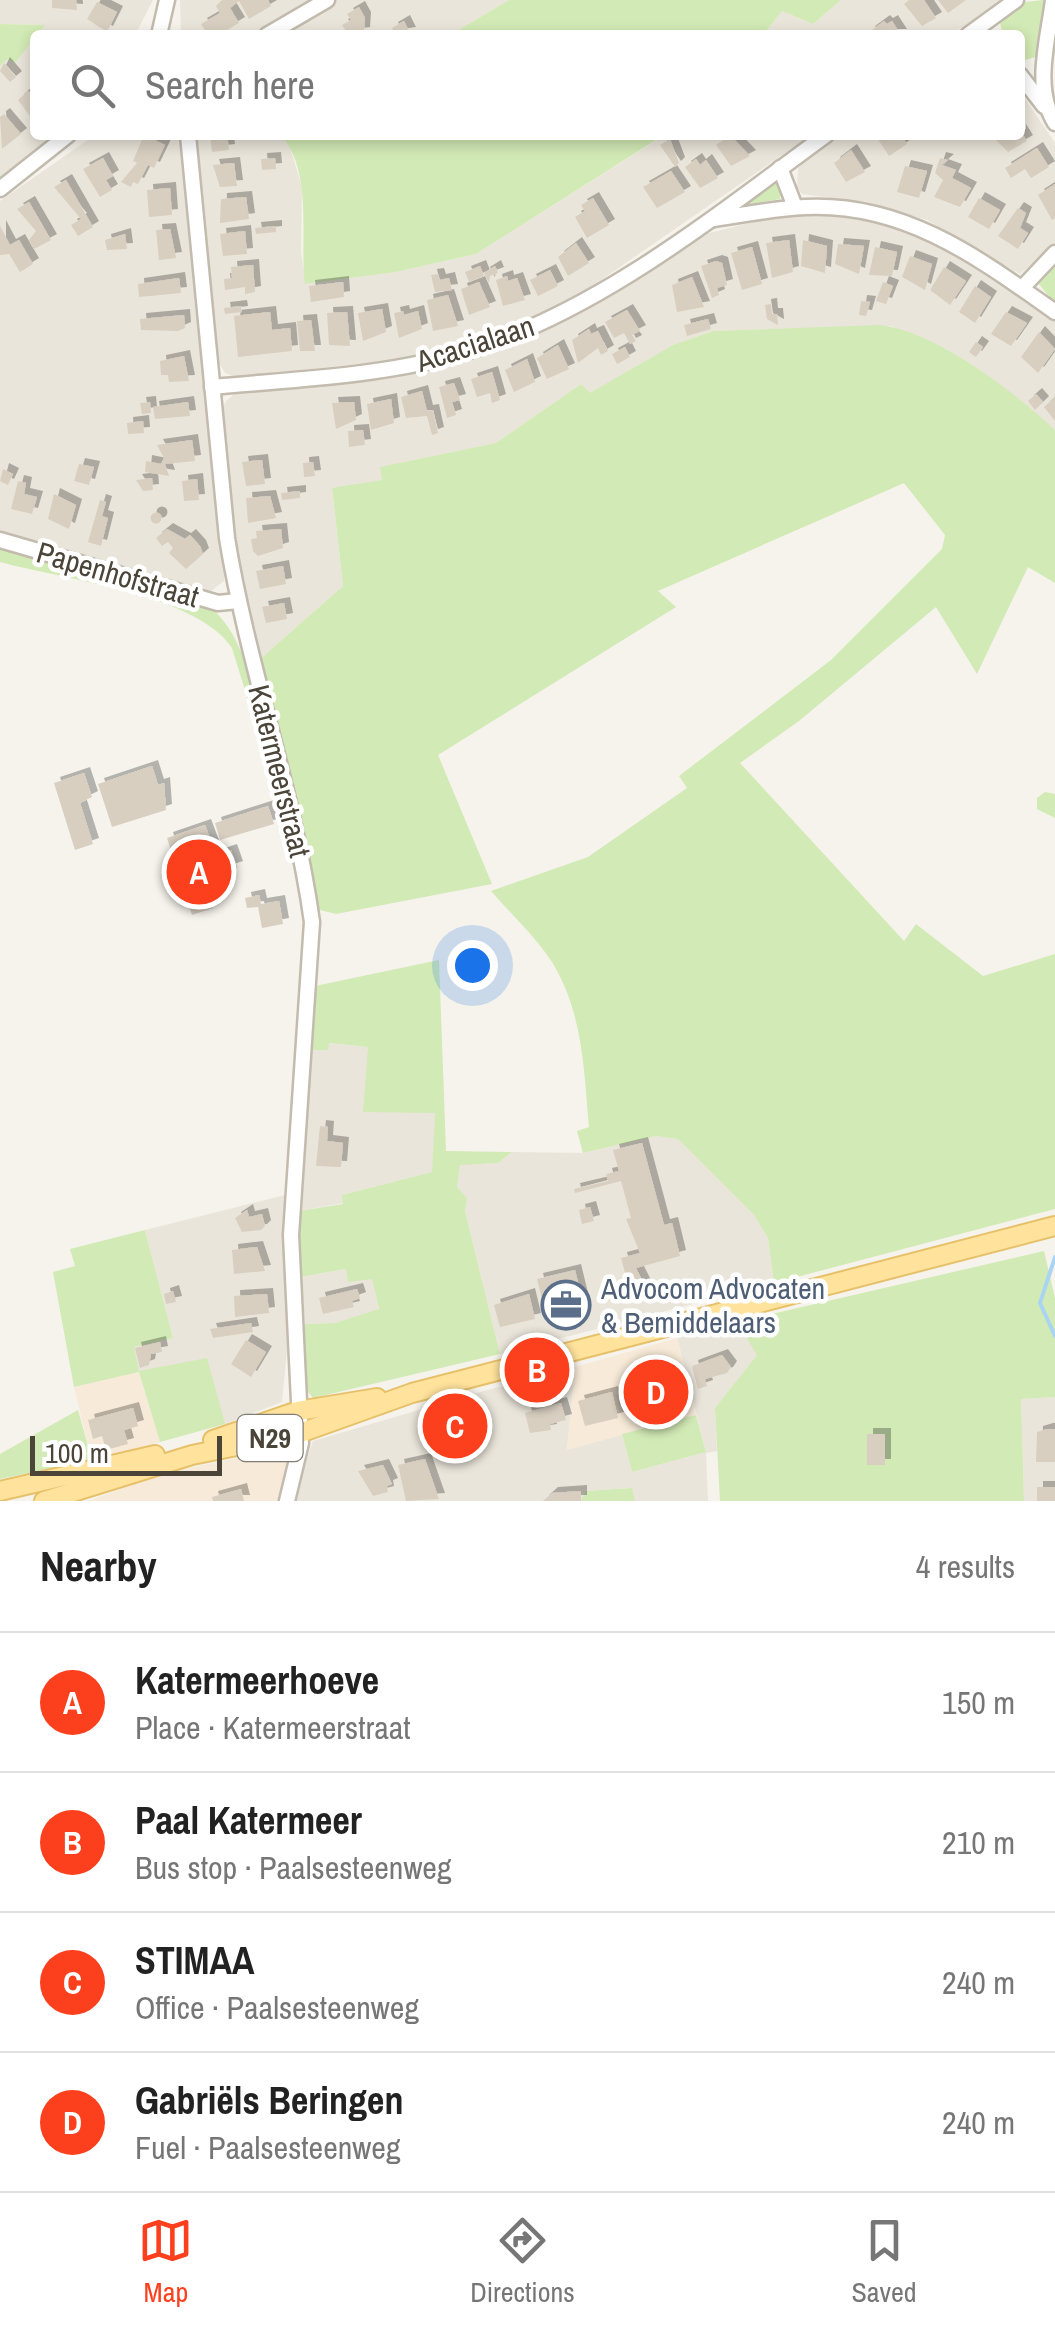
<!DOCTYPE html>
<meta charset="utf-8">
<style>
:root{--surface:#fff;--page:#f2f2f2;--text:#222;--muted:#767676;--line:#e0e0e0;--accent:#fc3f1d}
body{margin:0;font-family:"Archivo Narrow",sans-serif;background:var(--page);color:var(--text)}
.scale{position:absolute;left:30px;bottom:25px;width:192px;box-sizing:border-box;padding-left:10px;border:5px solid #4b4439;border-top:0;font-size:28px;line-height:35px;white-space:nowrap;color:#4b4439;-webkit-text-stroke:8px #fff;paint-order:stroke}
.you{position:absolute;left:472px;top:965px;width:35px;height:35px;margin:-25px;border:8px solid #fff;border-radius:50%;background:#1a73e8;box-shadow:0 0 0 15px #1a73e833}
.badge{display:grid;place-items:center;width:65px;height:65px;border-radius:50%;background:var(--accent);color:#fff;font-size:32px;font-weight:700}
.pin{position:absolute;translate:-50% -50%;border:5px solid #fff;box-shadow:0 2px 10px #0006}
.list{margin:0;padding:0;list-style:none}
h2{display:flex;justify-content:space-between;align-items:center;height:130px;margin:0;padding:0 40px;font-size:42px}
h2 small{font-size:32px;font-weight:400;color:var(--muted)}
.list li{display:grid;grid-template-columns:65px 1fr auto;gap:30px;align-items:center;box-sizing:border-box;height:140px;padding:0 40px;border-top:2px solid var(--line)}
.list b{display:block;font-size:38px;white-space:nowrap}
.list p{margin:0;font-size:32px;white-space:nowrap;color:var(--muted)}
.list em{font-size:32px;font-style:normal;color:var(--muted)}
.icon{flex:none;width:55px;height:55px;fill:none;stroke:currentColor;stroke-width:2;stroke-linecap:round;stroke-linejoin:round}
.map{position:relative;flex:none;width:1055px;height:1501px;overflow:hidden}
.search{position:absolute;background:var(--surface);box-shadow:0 5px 15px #0003;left:30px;right:30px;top:30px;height:110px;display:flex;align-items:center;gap:25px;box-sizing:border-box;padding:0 35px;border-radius:10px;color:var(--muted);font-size:38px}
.sheet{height:690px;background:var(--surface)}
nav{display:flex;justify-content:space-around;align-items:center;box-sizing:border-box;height:140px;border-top:2px solid var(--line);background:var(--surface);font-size:28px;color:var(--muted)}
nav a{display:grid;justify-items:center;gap:5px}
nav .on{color:var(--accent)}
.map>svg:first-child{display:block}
</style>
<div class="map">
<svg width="1055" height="1501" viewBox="0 0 1055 1501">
<defs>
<filter id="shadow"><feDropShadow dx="6" dy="-6" stdDeviation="0" flood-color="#0004"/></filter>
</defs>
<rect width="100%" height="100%" fill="#f6f3ec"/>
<g fill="#eae5da">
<path d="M0 0H153L135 35H37L44 25 0 24Z"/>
<path d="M180 0H316L257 35H181Z"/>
<path d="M337 0H509L450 35H276Z"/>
<path d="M841 0H1002L951 35H763L782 11 813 24Z"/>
<path d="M35 37V135H52L0 178V66L7 58 15 63Z"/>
<path d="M1020 91 1055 143V245L1020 274 927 220 867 203 802 194 797 187 798 169 804 160 839 135H1020Z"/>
<path d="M95 135H181L225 569 224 581 207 594 0 535V201Z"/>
<path d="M194 135H281L289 144 302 187 301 252 306 284 396 272 476 254 657 140 685 135H811L578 296 515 327 406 359 236 377 225 373 217 360Z"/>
<path d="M790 213 846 214 890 223 953 247 1055 318V430L970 365 891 326 713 331 673 345 590 394 581 384 496 443 381 467 382 480 332 489 343 586 259 660 238 562 222 409 226 401 238 391 417 371 469 357 582 312 705 234Z"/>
<path d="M328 1043 368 1047 436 1113 432 1172 342 1195 344 1203 299 1211 310 1050H327Z"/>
<path d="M656 1136 678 1139 754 1215 768 1238 774 1283 500 1354 465 1211 467 1198 457 1187 460 1164 498 1163 512 1152 583 1153Z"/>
<path d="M285 1195 290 1319 282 1402 225 1424 220 1413 139 1372 133 1347 173 1338 145 1230Z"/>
<path d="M347 1269 372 1278 379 1310 335 1323 305 1324 301 1277Z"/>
<path d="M737 1322 758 1354 715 1408 717 1451 706 1453 708 1501H635L631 1488 587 1491 581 1501H293L313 1441 494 1388 561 1379 575 1367 567 1449 622 1434 632 1472 706 1452 677 1338Z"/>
<path d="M1055 1397V1501H1024L1021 1399Z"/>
</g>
<g fill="#f7ead8">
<path d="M677 1338 696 1415 567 1450 575 1367Z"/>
<path d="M139 1372 160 1442 92 1460 74 1387Z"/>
<path d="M284 1448 289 1456 280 1501H88L165 1473Z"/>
</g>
<g fill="#d2eab5">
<path d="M509 0H841L813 24 782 11 763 35H450Z"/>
<path d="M1043 0 1047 3 1039 56 1022 61 1020 35H1003L1000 23 1025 2Z"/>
<path d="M0 24 45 25 15 63 7 59 0 66Z"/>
<path d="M281 135H684L656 140 476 254 396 272 305 284C299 237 314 174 281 135Z"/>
<path d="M773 181 781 190 780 199 745 205Z"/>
<path d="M1055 262V304L1039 284Z"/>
<path d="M880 325C935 331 1015 392 1055 430V583L1028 567 977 674 936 607 799 721 740 763 904 941 916 924 983 976 1055 954V1209L774 1283 768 1238 754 1215 678 1139 656 1136 583 1153 577 1131 589 1127C584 1071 583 1012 552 962 535 936 511 914 491 891L588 857 687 788 679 776 831 660 942 549 945 535 904 483 658 591 676 607 438 755 492 884 336 914 316 909 259 660 343 586 332 488 382 480 380 467 496 443 581 384 590 393 673 345 713 331Z"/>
<path d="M0 546 206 604C253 637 259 724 272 778L232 648C197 594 61 579 0 562Z"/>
<path d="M1045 792 1055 794V818L1037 809V798Z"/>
<path d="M439 960 446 1151 512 1152 498 1163 460 1165 457 1187 467 1198 465 1211 500 1354 313 1398 305 1388V1324L335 1323 379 1309 372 1279 348 1282 346 1269 301 1277 299 1211 343 1204 342 1195 432 1172 435 1113 363 1112 368 1047 329 1043 328 1050H310L315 986Z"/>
<path d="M145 1230 173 1338 134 1347 139 1371 207 1358 225 1424 160 1442 139 1372 74 1387 53 1272 75 1266 70 1249Z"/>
<path d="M1044 1251 1055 1298V1397L1021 1399 1024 1501H720L715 1408 757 1355 737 1322Z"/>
<path d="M78 1410 92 1460 0 1479V1454Z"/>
<path d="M696 1415 706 1452 632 1472 622 1434Z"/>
<path d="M632 1488 635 1501H581L586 1491Z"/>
</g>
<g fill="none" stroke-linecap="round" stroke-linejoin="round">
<path stroke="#a9d4f2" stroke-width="4" d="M1055 1257 1040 1303 1055 1336"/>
</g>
<g fill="#d8cfc1" filter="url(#shadow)">
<path d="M52 0H76L77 10 52 8Z"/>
<path d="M222 0H268L271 6 249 19 239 1 230 8 239 23 219 35H208L201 24 220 13 216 6Z"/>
<path d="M909 0H924L936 18 922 26 904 4Z"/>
<path d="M938 0H966L948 13Z"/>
<path d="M97 2 117 12 107 32 87 19Z"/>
<path d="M359 7 365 18 364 33 349 35 342 25 351 20 347 14Z"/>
<path d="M404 21 410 33 396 35 392 28Z"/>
<path d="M884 21 887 24 892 21 901 35H872L869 32Z"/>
<path d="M4 63 16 77 10 82 0 71Z"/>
<path d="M28 91 35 97V123L18 100Z"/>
<path d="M4 114 21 134 2 149 0 117Z"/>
<path d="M1020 130 1027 141 1008 152 991 135H1020Z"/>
<path d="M144 135 165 145 154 168 148 165 138 184 133 182 131 187 121 182 137 163 133 161Z"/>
<path d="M210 135H227L229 150 212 152Z"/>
<path d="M730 135 750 156 731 166 716 145Z"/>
<path d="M875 135H901L907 144 889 156Z"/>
<path d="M670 139 679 163 675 167 660 145Z"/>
<path d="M1037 148 1049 167 1031 178 1025 169 1011 178 1005 168Z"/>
<path d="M851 150 865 172 846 182 834 163Z"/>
<path d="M103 158 113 176 106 180 112 190 100 197 83 169Z"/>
<path d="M275 158 276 169 262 170 261 159Z"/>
<path d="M940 158 948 160 942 165 956 170 952 178 971 188 960 207 934 197 943 180 935 173Z"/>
<path d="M696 159 700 165 706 160 718 178 700 188 685 167Z"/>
<path d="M234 163 237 186 220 187 213 165Z"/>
<path d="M905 166 927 171 919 198 897 192Z"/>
<path d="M671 171 685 192 657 208 643 187Z"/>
<path d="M66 180 93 227 78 236 71 225 81 219 54 187Z"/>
<path d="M1055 184V218L1052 220 1038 195Z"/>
<path d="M170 188 172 215 149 217 147 190Z"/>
<path d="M246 197 249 219 220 223 221 199Z"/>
<path d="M593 198 609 225 587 238 575 217 585 211 581 205Z"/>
<path d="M979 198 1000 210 989 229 968 217Z"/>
<path d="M29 202 51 240 34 249 29 240 36 231 17 209Z"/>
<path d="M1018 208 1026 213 1020 228 1028 233 1018 249 998 236Z"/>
<path d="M0 226 10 245 19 240 33 264 20 272 9 254 0 255Z"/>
<path d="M276 226V232L256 234 255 228Z"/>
<path d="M170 229 176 258 159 260 156 230Z"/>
<path d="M245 231 247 254 223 256 220 234Z"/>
<path d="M125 234 127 249 107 250 105 240Z"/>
<path d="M789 240 793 272 772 278 766 243Z"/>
<path d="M803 240 827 246 825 273 801 266Z"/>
<path d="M576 243 589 263 568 276 558 257Z"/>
<path d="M838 244 864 246 859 274 835 264Z"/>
<path d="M752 247 762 284 742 290 731 253Z"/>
<path d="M875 247 897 252 892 276 869 275Z"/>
<path d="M910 256 932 264 925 290 902 277Z"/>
<path d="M716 261 722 263 727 285 717 288 719 295 712 298 701 266Z"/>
<path d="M253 265 255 292 245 294V287L225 290 224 279 232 278 231 267Z"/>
<path d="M480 266 484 276 469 282 465 272Z"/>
<path d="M495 266 498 273 490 276 489 283 484 273Z"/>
<path d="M944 267 966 281 950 305 930 290Z"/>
<path d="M550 270 558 286 538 296 530 280Z"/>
<path d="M438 274 440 280 449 278 452 290 435 292 431 275Z"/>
<path d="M507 276 508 281 517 278 525 300 503 306 496 280Z"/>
<path d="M692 277 704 307 677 312 672 285Z"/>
<path d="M179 278 181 293 139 297 138 284Z"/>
<path d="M343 282 344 297 311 302 309 286Z"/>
<path d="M479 282 490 307 469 315 461 289Z"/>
<path d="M883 282 893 286 886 304 876 301Z"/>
<path d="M975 286 991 297 975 323 959 312Z"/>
<path d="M448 295 458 326 433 331 427 300Z"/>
<path d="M861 301 870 302 866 316 859 315Z"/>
<path d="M771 304 772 314H777L778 325 767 319 765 305Z"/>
<path d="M241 306 242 312 225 314 224 308Z"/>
<path d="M382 309 386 332 363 341 358 313Z"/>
<path d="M627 310 640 331 632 335 636 341 630 344 624 333 614 338 605 322Z"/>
<path d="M403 311 404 315 418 311 422 329 399 338 394 313Z"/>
<path d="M270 312 272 330 290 328 292 351 238 357 234 316Z"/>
<path d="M347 312 350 346 329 345 327 313Z"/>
<path d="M1006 312 1027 323 1011 346 991 334Z"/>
<path d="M184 315 185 328 178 331 141 330 140 319Z"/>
<path d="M708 319 711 329 687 336 684 325Z"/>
<path d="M311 320 315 351H300L297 321Z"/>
<path d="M589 329 591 334 598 331 608 351 601 355 598 348 578 363 572 340Z"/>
<path d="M1039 332 1055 349 1038 373 1021 357Z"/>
<path d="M976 342 983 347 976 357 969 352Z"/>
<path d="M558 345 569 369 547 379 537 358Z"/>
<path d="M625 347 630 357 617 364 612 354Z"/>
<path d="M184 356 189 381 169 382 168 375H161L160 361Z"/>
<path d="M527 359 535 382 514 392 505 370Z"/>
<path d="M492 372 500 400 492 403 490 393 477 397 471 379Z"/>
<path d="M454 383 460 400 452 402 456 415 447 418 439 387Z"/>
<path d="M422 391 427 411 433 410 438 433 432 435 427 416 406 418 401 397Z"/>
<path d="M1036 394 1043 402 1035 410 1028 401Z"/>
<path d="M1055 397V421L1044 407Z"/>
<path d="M391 399 394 423 371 430 367 404Z"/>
<path d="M150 402 151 413 142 414 140 403Z"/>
<path d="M188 402 190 416 155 419 153 407Z"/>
<path d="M354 402 356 420 336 429 332 403Z"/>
<path d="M143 421 144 433 128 434 127 423Z"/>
<path d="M363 430 365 445 349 447 348 431Z"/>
<path d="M192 440 195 461 165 464 169 476 145 472 146 461 161 464 164 458 157 445Z"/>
<path d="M262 460 265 484 246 486 242 462Z"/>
<path d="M313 462 315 476 304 477 303 463Z"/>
<path d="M79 464 94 467 89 485 74 481Z"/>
<path d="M3 469 13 474 8 485 0 481Z"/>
<path d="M152 478 153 490 143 491 136 480Z"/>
<path d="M197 479 199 500 184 501 182 481Z"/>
<path d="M18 481 26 483 24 494 37 497 32 514 11 509Z"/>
<path d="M300 491V498L282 500 281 493Z"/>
<path d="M54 494 76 505 69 529 48 519Z"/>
<path d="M270 496 276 518 248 523 246 498Z"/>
<path d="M100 500 106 502 102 516 108 518 101 546 88 542Z"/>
<circle cx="156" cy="518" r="5.5"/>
<path d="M167 529 185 539 190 535 200 546 203 554 186 569 169 553 173 548 168 542 162 546 156 538Z"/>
<path d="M281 529 283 548 258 556 253 551 251 539 257 538 256 531Z"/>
<path d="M283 566 286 584 260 589 256 571Z"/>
<path d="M284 603 287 619 266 623 262 607Z"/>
<path d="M152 766 158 785 164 783 166 810 112 827 98 784Z"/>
<path d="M84 773 92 797 80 803 93 844 75 850 54 783Z"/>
<path d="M268 806 274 824 220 840 215 823Z"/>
<path d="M205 825 213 846 219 854 231 850 237 867 204 878 213 908 192 915 167 838Z"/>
<path d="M259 895 261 904 279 901 283 924 262 928 258 907 247 908 245 898Z"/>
<path d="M320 1126 328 1127 327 1141 343 1143 341 1167 316 1166Z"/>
<path d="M642 1143 664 1225 672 1223 680 1256 636 1268 648 1292 632 1299 621 1258 640 1253 626 1219 631 1218 621 1181 575 1193 574 1189 608 1181 606 1174 619 1171 613 1150Z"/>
<path d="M590 1207 594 1221 582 1224 579 1210Z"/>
<path d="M247 1210 249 1217 262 1214 265 1226 261 1230 242 1232 235 1218Z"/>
<path d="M257 1247 265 1271 234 1274 232 1250Z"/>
<path d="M575 1270 584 1307 546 1316 537 1279Z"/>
<path d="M357 1289 360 1298 352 1301 354 1307 323 1314 319 1298Z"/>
<path d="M173 1291 176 1302 166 1304 164 1294Z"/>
<path d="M267 1294 269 1313 235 1317 234 1296Z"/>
<path d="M529 1294 535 1319 500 1327 494 1305Z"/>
<path d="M251 1323 253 1332 213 1338 210 1329Z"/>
<path d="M246 1340 266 1352 251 1377 231 1364Z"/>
<path d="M160 1342 162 1352 151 1354 149 1365 140 1368 135 1348Z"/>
<path d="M722 1355 731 1367 727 1373 705 1379 707 1386 698 1389 692 1366Z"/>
<path d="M660 1373 669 1406 651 1411 642 1378Z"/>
<path d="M612 1392 618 1418 585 1426 578 1401Z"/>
<path d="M561 1403 566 1420 550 1424 551 1430 530 1433 525 1413Z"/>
<path d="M133 1408 138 1426 124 1430 128 1444 106 1450 102 1436 93 1439 88 1420Z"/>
<path d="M474 1413 479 1431 450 1439 445 1421Z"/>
<path d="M1047 1429H1055V1462H1036L1037 1432Z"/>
<rect x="867" y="1434" width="18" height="31"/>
<path d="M425 1459 439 1499 406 1501 398 1465Z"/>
<path d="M383 1465 392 1484 387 1486 388 1492 373 1496 358 1471Z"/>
<rect x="1037" y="1487" width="18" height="14"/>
<path d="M241 1489 244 1501H213L212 1497Z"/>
<path d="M581 1491V1501H543L552 1493Z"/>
</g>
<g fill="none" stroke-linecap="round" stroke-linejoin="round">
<g stroke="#c2bbae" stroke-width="19">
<g id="minor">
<path d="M1053 0C1048 40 1033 88 1055 123"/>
<path d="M159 35 167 0"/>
<path d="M267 35 327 0"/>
<path d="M968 35 1016 0"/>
<path d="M1020 75 1044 106"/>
<path d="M188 135 227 538C248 667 294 792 312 922L291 1235 301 1443 287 1501"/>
<path d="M780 168 795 207"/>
<path d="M0 189 68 135"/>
<path d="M714 219C744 215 775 208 805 207 904 202 979 258 1055 312"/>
<path d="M1022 288 1055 253"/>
<path d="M212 387C297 379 387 376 469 351 602 309 715 216 826 135"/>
<path d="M0 540 218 603 238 601"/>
</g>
</g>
<g stroke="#e6c16a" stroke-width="22">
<g id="major">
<path d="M213 1440 298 1411 377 1398"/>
<path d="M0 1491 155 1455"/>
<path d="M44 1501 192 1455 300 1433 412 1393 1055 1226"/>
</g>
</g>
<use href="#minor" stroke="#fff" stroke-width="14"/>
<use href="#major" stroke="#ffe39c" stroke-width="18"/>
</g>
<defs>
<g id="office-ring" transform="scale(2.5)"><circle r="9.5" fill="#fff" stroke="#5c6f8a" stroke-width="1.5"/><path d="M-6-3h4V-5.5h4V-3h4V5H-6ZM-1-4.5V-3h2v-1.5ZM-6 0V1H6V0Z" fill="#5c6f8a"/></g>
</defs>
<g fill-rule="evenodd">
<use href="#office-ring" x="566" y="1305"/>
</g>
<g text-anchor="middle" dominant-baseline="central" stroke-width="9" stroke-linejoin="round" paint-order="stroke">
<rect fill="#fff" stroke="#817c74" stroke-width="2.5" x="237.5" y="1415" width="65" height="46" rx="8"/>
<g font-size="28" font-weight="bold" fill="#4b4439">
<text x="270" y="1438">N29</text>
</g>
<g font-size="30" fill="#4b4439" stroke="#fff">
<text transform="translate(475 343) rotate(-18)">Acacialaan</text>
<text transform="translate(118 574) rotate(16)">Papenhofstraat</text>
<text transform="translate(280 771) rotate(76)">Katermeerstraat</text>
</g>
<g font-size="30" fill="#4e5e75" stroke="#fff" text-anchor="start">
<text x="601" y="1288">Advocom Advocaten<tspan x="601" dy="34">&amp; Bemiddelaars</tspan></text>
</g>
</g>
</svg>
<div class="scale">100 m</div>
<div class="you"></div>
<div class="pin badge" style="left:199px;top:872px">A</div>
<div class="pin badge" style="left:537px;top:1370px">B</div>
<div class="pin badge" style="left:455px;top:1426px">C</div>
<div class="pin badge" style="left:656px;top:1392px">D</div>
<div class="search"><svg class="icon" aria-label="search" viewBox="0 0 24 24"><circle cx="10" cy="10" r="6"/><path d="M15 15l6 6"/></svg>Search here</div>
</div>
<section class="sheet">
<h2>Nearby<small>4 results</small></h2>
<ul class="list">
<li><span class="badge">A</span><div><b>Katermeerhoeve</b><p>Place · Katermeerstraat</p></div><em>150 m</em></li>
<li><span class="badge">B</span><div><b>Paal Katermeer</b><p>Bus stop · Paalsesteenweg</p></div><em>210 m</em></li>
<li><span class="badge">C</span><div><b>STIMAA</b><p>Office · Paalsesteenweg</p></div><em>240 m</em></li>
<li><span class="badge">D</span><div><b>Gabriëls Beringen</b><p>Fuel · Paalsesteenweg</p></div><em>240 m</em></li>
</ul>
</section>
<nav>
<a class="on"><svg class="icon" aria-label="map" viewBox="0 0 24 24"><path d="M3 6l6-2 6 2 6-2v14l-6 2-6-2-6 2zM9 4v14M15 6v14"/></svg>Map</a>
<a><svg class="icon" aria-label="directions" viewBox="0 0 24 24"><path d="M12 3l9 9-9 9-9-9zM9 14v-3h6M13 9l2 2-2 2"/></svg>Directions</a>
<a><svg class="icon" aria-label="saved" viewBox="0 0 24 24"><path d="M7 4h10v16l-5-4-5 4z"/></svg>Saved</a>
</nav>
